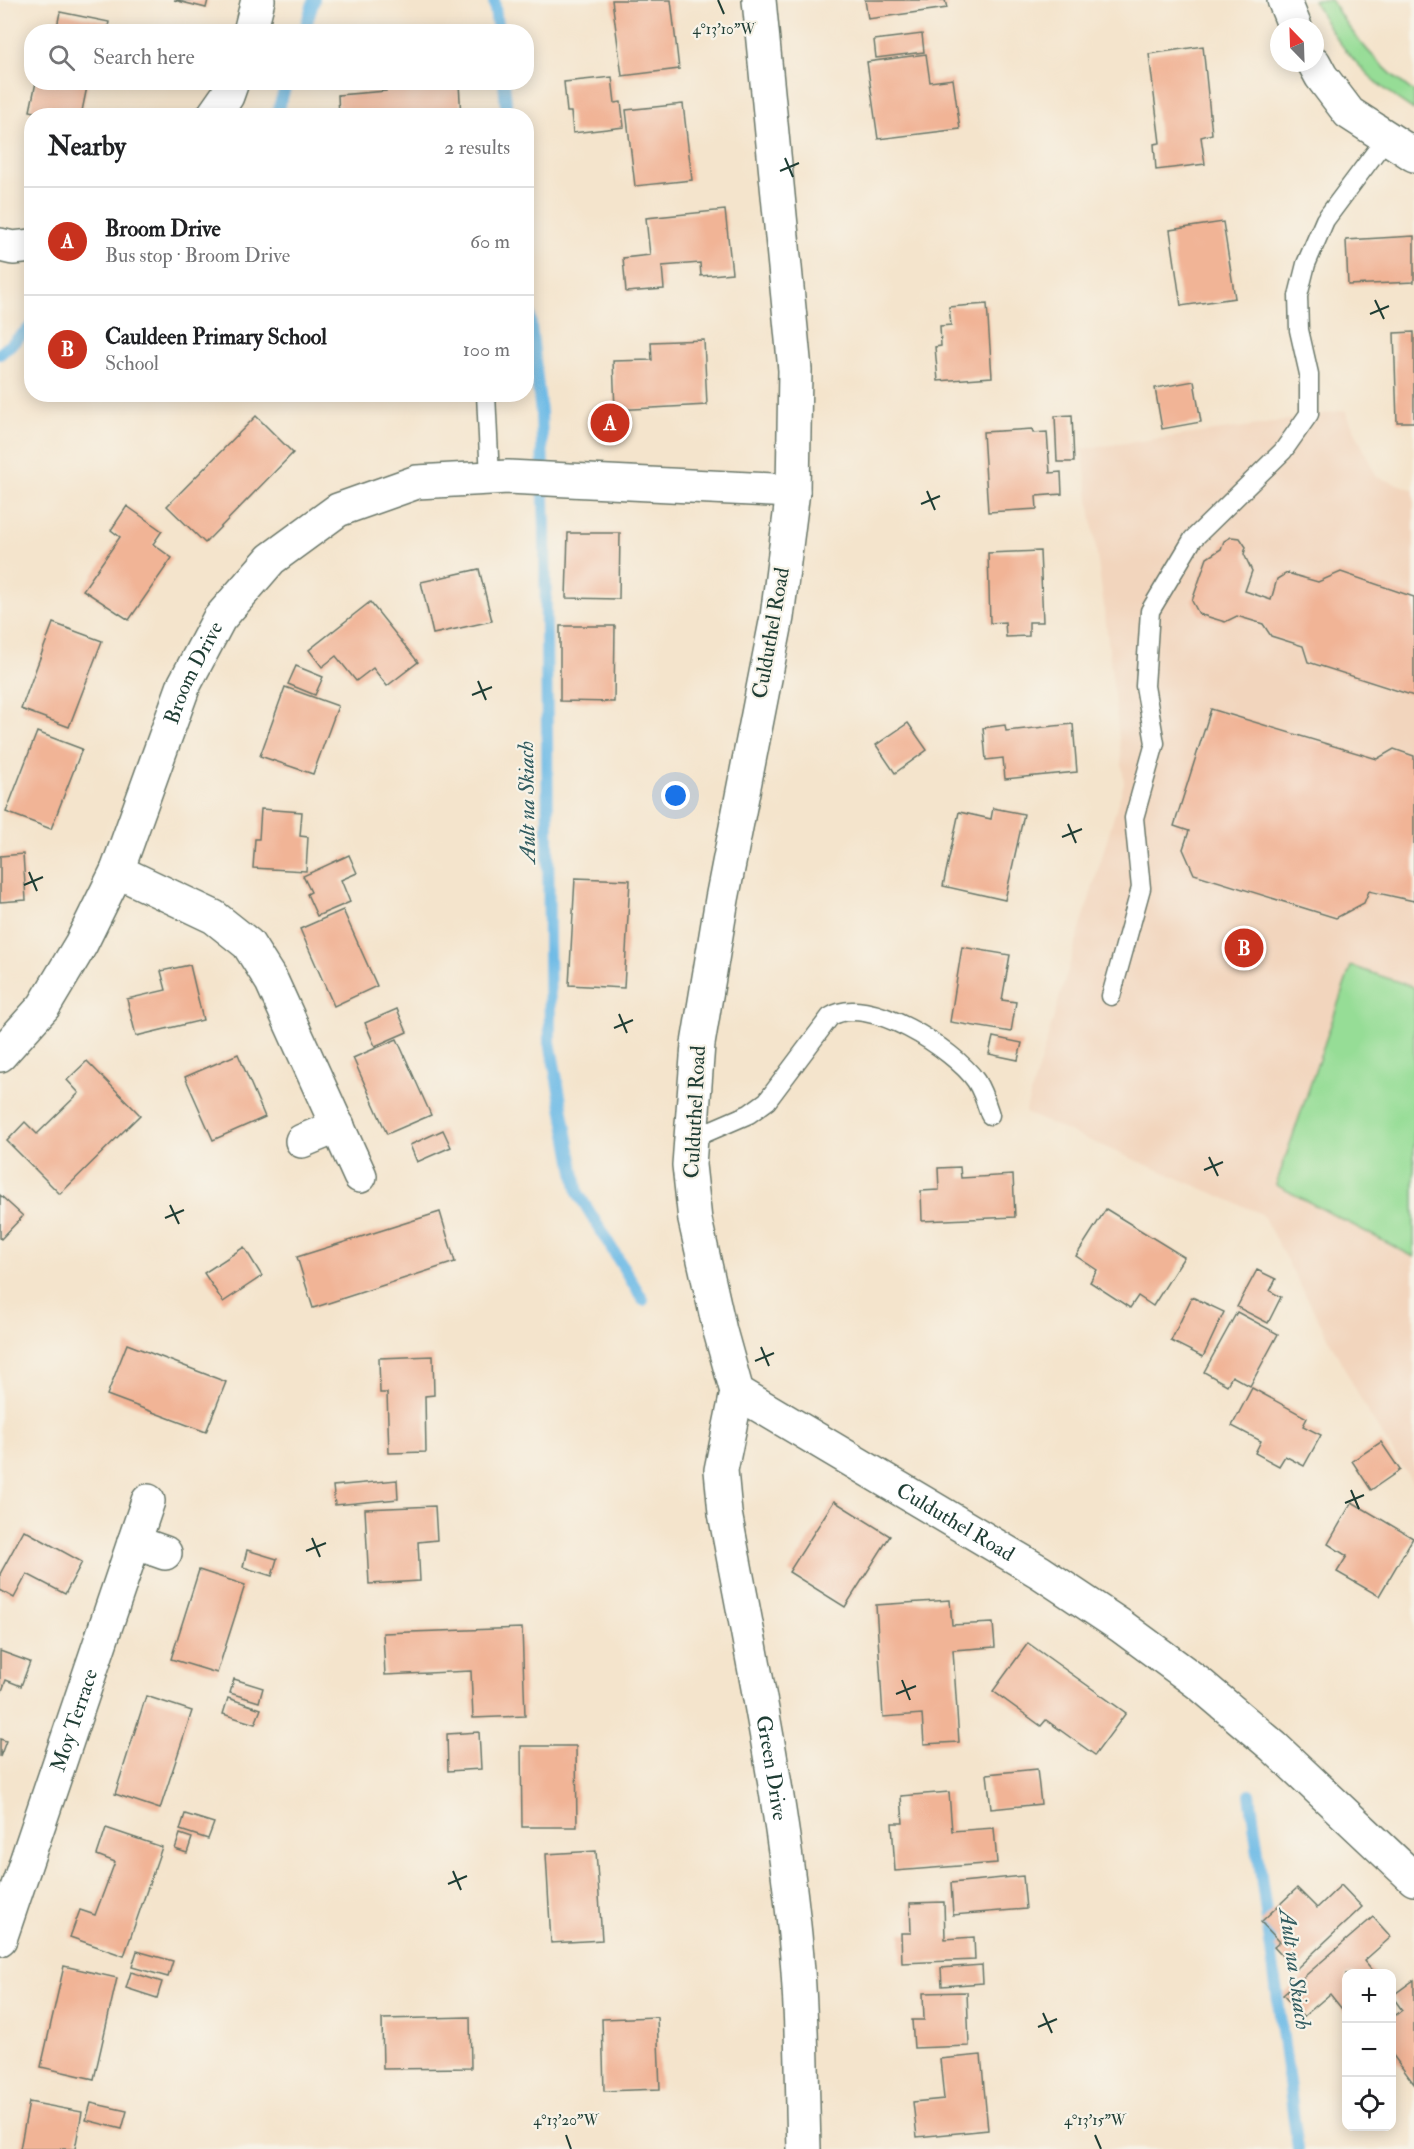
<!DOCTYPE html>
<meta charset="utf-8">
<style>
:root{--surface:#fff;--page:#f6f6f6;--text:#202124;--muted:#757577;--line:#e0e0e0;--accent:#c8321e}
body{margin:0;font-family:"IM FELL Double Pica",serif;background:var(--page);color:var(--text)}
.controls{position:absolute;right:18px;bottom:18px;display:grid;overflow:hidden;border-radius:12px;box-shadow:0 3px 15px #0003}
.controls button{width:54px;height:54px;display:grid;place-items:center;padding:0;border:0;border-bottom:2px solid var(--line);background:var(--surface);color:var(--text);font:30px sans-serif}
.compass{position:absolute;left:1270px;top:18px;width:54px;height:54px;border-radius:50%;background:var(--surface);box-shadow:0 3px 15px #0003;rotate:337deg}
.you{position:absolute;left:676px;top:796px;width:21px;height:21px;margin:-15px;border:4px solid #fff;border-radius:50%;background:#1a73e8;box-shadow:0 0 0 9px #1a73e833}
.badge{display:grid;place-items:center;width:39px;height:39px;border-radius:50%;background:var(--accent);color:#fff;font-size:20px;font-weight:700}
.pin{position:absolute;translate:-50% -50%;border:3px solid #fff;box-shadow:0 2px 6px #0006}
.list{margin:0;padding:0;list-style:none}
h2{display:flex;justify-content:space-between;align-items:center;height:78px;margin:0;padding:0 24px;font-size:26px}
h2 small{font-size:20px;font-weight:400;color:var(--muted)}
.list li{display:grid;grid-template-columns:39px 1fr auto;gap:18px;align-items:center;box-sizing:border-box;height:108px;padding:0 24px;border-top:2px solid var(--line)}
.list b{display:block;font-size:22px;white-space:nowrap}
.list p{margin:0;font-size:20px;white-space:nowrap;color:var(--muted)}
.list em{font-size:20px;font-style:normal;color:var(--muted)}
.icon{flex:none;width:33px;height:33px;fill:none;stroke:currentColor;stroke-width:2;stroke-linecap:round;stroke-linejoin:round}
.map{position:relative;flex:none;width:1414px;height:2149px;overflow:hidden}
.search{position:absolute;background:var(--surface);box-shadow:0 3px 15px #0003;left:24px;top:24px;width:510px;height:66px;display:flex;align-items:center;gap:15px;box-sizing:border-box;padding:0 21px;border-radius:24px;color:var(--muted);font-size:22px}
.panel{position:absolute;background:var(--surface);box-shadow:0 3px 15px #0003;left:24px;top:108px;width:510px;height:294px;border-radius:24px}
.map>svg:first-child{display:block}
</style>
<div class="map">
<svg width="1414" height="2149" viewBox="0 0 1414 2149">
<rect width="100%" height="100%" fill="#f7f3e8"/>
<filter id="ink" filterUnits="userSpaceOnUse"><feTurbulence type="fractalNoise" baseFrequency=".0167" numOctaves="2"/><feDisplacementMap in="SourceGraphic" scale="12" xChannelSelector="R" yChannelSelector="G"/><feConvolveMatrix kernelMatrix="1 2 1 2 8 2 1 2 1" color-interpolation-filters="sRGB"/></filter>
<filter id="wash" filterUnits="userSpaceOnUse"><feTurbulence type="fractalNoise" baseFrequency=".008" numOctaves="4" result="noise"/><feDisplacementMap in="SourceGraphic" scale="24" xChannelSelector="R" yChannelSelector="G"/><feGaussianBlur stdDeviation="1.35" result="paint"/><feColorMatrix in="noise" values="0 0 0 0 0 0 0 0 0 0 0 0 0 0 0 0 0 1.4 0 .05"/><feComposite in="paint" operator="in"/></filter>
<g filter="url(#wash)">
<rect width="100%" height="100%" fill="#f4e4cc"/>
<path fill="#f2d5bd" d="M1345 410 1377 477 1414 490V1485L1370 1416 1262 1214 1025 1113 1124 783 1104 606 1082 449 1266 424Z"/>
<g fill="#96dd96" stroke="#5a8d65" stroke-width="1.5">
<path d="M1313 0H1331C1353 37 1379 67 1414 92V110C1369 82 1337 47 1313 0Z"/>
<path d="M1351 966 1414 987V1257L1276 1185Z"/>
</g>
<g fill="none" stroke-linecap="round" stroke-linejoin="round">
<g stroke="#6cbae6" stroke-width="12">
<path d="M494 0 498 32"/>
<path d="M304 32 314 0"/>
<path d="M504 82 507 116"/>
<path d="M276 116 287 82"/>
<path d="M526 284 541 413 545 529 550 1042 578 1193 643 1300"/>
<path d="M0 354 32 326"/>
<path d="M1250 1794 1298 2149"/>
</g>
</g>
<g id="blocks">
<g fill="#f1b496">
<path d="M174 0H208L206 8Z"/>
<path d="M612 0H671L679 69 622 76Z"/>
<path d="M865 0H945L947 8 868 19Z"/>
<path d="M60 12 109 22 107 32H56Z"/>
<path d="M922 34 924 52 876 58 874 40Z"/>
<path d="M1203 46 1212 134 1201 137 1205 164 1156 170 1154 144 1160 143 1149 54Z"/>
<path d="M926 54 930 82 953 79 960 129 878 139 867 62Z"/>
<path d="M612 77 615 103 621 102 624 127 573 133 571 112H567L564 82Z"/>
<path d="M36 82H88L81 116H40V113L30 111Z"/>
<path d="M386 82H423V87L459 84 461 116H339L338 95 386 91Z"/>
<path d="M683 104 692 180 635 186 626 110Z"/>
<path d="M725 210 732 273 701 276 700 263 662 266 664 289 626 292 623 258 650 255 646 218Z"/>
<path d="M1223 222 1235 298 1181 306 1170 230Z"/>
<path d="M1414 236V282L1348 285 1346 240Z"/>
<path d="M987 304 992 377 938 381 935 347 941 346 940 326 951 325 949 307Z"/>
<path d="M1414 332V422H1397L1394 333Z"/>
<path d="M704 340 707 405 615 410 613 361 652 360 651 342Z"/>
<path d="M1194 381 1201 422 1162 429 1155 388Z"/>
<path d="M1072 415 1074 462H1057L1055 416Z"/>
<path d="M256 416 293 453 205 543 167 506Z"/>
<path d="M1032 429 1033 433 1047 432 1050 473 1061 472 1062 494 1036 496 1037 509 988 512 983 432Z"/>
<path d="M127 506 162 531 153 544 172 558 129 620 83 590 120 537 111 530Z"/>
<path d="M568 533H620L619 599 566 598Z"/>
<path d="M1231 537 1240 538 1246 547 1244 554 1252 571 1245 591 1271 600 1277 579 1287 573 1318 582 1341 572 1414 597V696L1308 662 1303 646 1271 636 1263 624 1237 616 1225 622 1199 614 1192 601 1207 558 1221 549 1224 541Z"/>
<path d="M1040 551 1043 622H1029V636L1006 637 1005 622 990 623 988 553Z"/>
<path d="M479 569 492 621 433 634 421 582Z"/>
<path d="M370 602 418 662 387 686 373 668 356 681 336 656 322 667 309 650Z"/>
<path d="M53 623 102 641 69 727 21 709Z"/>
<path d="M560 626H615L614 702 560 701Z"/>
<path d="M296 666 323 677 315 695 288 684Z"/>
<path d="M285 687 338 706 313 774 260 756Z"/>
<path d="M1211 709 1377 759 1394 749 1414 756V901L1369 891 1364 903 1336 918 1194 874 1183 849 1189 831 1174 826Z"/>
<path d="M908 723 927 750 895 773 876 745Z"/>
<path d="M1073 724 1077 772 1005 779 1003 758 986 760 983 728 1005 725 1006 731Z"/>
<path d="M37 732 82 749 51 829 6 812Z"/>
<path d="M993 808 1024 814 1005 900 943 886 959 812 991 819Z"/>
<path d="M261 809 302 812 300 836 308 837 306 871 253 868 255 839H259Z"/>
<path d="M23 854 26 900 0 902V856Z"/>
<path d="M349 855 357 873 341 880 350 902 317 916 307 894 311 892 303 876Z"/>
<path d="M575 878 630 880 624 988 569 985Z"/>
<path d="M343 910 377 986 334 1006 300 929Z"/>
<path d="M962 947 1010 955 1002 1000 1016 1002 1011 1032 950 1022Z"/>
<path d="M190 965 203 1020 136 1036 127 999 166 990 161 971Z"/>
<path d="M397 1009 407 1032 375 1046 365 1023Z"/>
<path d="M993 1037 1022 1043 1018 1060 989 1054Z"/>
<path d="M397 1039 431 1115 387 1134 353 1058Z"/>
<path d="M238 1054 265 1117 213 1140 185 1077Z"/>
<path d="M87 1061 140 1115 60 1194 7 1141 25 1122 37 1134 79 1093 67 1080Z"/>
<path d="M443 1130 451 1147 417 1162 410 1145Z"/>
<path d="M960 1167 961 1178 1013 1175 1015 1217 922 1221 921 1191 939 1190 938 1168Z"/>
<path d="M0 1195 23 1216 1 1239 0 1238Z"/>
<path d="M1106 1209 1184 1257 1153 1306 1138 1296 1130 1308 1090 1282 1097 1270 1076 1256Z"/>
<path d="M440 1212 455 1262 313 1308 297 1257Z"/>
<path d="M244 1247 262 1276 223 1302 204 1273Z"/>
<path d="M1257 1270 1276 1279 1270 1291 1281 1297 1268 1323 1237 1307Z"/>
<path d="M1192 1297 1224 1312 1203 1357 1171 1341Z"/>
<path d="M1237 1312 1278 1334 1250 1386 1232 1376 1227 1385 1204 1372Z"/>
<path d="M127 1344 226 1382 206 1432 107 1395Z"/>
<path d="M433 1356 434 1395 425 1396 426 1452 389 1453 387 1393H380L379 1358Z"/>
<path d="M1252 1388 1307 1418 1303 1426 1321 1435 1304 1466 1285 1456 1279 1466 1255 1453 1261 1441 1232 1426Z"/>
<path d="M1381 1442 1400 1470 1371 1490 1352 1461Z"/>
<path d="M397 1480 398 1499 335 1505 333 1486Z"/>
<path d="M834 1501 890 1536 845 1607 789 1572Z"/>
<path d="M1352 1502 1413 1538 1379 1596 1337 1572 1347 1556 1328 1544Z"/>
<path d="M435 1506 437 1540 418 1542 420 1581 369 1584 365 1509Z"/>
<path d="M24 1530 82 1562 65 1594 27 1574 14 1598 0 1590V1574Z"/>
<path d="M247 1550 277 1559 272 1576 243 1567Z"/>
<path d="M199 1570 245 1585 217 1673 171 1659Z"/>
<path d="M950 1600 952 1625 993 1623 995 1647 953 1650 959 1742 924 1744 922 1714 883 1717 876 1605Z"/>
<path d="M522 1628 525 1716 473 1718 471 1671 385 1675 383 1633Z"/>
<path d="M1028 1643 1126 1713 1095 1755 1046 1720 1041 1726 993 1691Z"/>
<path d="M0 1651 30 1662 21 1686 6 1680 0 1696Z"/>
<path d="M234 1679 263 1688 259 1702 230 1693Z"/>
<path d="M146 1696 192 1711 160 1809 115 1794Z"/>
<path d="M228 1698 261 1709 255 1724 223 1714Z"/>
<path d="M479 1732 481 1769 448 1771 447 1734Z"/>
<path d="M0 1739 6 1741 0 1757Z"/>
<path d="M521 1746H576L577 1827H522Z"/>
<path d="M1037 1769 1041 1804 991 1809 987 1774Z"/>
<path d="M949 1792 952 1831 994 1828 997 1863 895 1871 892 1823H903L901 1796Z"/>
<path d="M185 1814 214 1823 208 1839 180 1830Z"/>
<path d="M106 1828 162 1847 124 1956 70 1937 80 1910 95 1915 115 1862 97 1855Z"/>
<path d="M180 1834 192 1838 187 1853 175 1849Z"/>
<path d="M596 1851 602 1940 551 1943 546 1854Z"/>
<path d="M1023 1876 1026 1909 953 1915 951 1883Z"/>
<path d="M1341 1885 1362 1907 1295 1970 1274 1947 1280 1942 1261 1922 1297 1888 1317 1908Z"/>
<path d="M944 1902 945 1939 974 1937 975 1960 902 1963 901 1933H911L910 1903Z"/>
<path d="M1373 1917 1391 1937 1364 1961 1375 1974H1346V2014L1330 1994 1303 2017 1283 1995Z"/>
<path d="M137 1951 173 1961 168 1977 132 1967Z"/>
<path d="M982 1965 983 1983 942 1986 941 1968Z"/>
<path d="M64 1966 117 1978 94 2079 41 2067Z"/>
<path d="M131 1972 162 1982 157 1998 126 1988Z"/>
<path d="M1414 1980V2084L1392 2054V2018L1402 2010 1392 1996Z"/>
<path d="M967 1992 969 2046 914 2048 912 2020H924L923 1993Z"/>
<path d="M470 2017 471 2068 383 2069 382 2019Z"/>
<path d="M657 2017 660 2089 604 2091 602 2019Z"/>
<path d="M981 2055 988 2130 917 2137 913 2102 944 2099 940 2059Z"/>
<path d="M29 2102 82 2112 75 2149H20Z"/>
<path d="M91 2103 127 2111 122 2129 86 2120Z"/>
</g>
</g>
</g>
<g filter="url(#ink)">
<use href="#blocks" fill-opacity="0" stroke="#6a7769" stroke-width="1.5"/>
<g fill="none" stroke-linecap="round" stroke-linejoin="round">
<g stroke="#6a7769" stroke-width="21">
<g id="service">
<path d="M486 394 490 478"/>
<path d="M1111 996 1141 888 1134 818 1155 743 1145 686 1150 611 1193 539 1283 451 1309 414V374L1299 330 1298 296 1306 264 1325 220 1387 137"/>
<path d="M691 1139 749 1114 767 1101 830 1017C866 992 955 1050 976 1081 983 1092 986 1103 990 1115"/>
</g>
</g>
<g stroke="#6a7769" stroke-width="36">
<g id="minor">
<path d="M1284 0 1295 27"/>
<path d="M250 32 258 0"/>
<path d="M1314 63 1321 76 1349 113 1414 155"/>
<path d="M213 116 227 96 232 82"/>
<path d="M0 245 13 248 32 246"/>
<path d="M117 871 214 917 248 944 272 982 360 1176"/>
<path id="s1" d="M0 1055 44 1006 81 944 117 871 184 685 219 619 271 559 338 510 417 482 508 477 793 491"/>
<path d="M302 1141 338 1126"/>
<path id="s2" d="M737 1392 721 1470 725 1513C751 1653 781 1793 795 1935 802 2006 802 2078 804 2149"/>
<path d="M134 1542 165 1553"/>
<path id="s3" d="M0 1939 148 1501"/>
</g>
</g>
<g stroke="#6a7769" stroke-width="36">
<g id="secondary">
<path id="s4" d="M759 0 795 370 793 491 777 617 722 899 698 1044 689 1165 695 1220 720 1331 737 1392 1040 1572 1121 1626 1201 1685 1274 1747 1414 1879"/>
</g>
</g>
<use href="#service" stroke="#fff" stroke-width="18"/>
<use href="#minor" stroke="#fff" stroke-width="33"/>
<use href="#secondary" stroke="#fff" stroke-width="33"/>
</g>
</g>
<path fill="none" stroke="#1f3d34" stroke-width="2" d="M718 0 724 14M785 158 793 177M780 171 799 163M1375 300 1384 319M1370 314 1389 306M927 491 935 510M921 504 940 496M478 681 486 700M472 695 492 687M1068 824 1076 843M1062 837 1082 829M29 872 37 891M24 885 43 877M619 1014 627 1033M614 1028 633 1020M1209 1157 1218 1176M1204 1170 1223 1162M170 1205 179 1224M165 1218 184 1210M761 1347 769 1366M755 1361 774 1353M1351 1490 1359 1509M1345 1503 1364 1495M312 1538 320 1557M306 1551 326 1543M902 1680 910 1700M896 1694 916 1686M453 1871 461 1890M448 1884 467 1876M1043 2013 1052 2033M1038 2027 1057 2019M566 2135 571 2149M1095 2135 1101 2149"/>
<g text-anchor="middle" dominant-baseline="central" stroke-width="4.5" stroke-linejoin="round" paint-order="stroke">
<g font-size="21" fill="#1f3d34" stroke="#f7f3e8">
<text transform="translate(771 633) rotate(-80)">Culduthel Road</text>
<text stroke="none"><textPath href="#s1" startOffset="432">Broom Drive</textPath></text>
<text transform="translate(695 1112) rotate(-87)">Culduthel Road</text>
<text stroke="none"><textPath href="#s4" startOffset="1662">Culduthel Road</textPath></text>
<text stroke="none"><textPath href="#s3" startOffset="231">Moy Terrace</textPath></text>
<text stroke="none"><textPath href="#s2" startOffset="382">Green Drive</textPath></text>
</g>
<g font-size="22" font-style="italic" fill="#325c60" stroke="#f7f3e8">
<text transform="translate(527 802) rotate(-91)">Ault na Skiach</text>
<text transform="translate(1295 1969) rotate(82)">Ault na Skiach</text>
</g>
</g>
<g font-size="15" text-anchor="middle" fill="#1f3d34" stroke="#f7f3e8" stroke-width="4.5" stroke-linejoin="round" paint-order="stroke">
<text x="724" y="34">4°13'10"W</text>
<text x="566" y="2125">4°13'20"W</text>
<text x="1095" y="2125">4°13'15"W</text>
</g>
</svg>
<div class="controls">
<button>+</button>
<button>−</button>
<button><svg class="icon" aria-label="locate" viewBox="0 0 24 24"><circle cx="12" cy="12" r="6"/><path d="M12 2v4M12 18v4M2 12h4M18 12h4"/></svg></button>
</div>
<svg class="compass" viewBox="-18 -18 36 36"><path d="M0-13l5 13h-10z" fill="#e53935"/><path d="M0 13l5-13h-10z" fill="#757577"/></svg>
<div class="you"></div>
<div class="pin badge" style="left:610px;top:423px">A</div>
<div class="pin badge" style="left:1244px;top:948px">B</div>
<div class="search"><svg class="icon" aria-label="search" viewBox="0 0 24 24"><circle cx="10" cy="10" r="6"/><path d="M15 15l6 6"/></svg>Search here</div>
<section class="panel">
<h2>Nearby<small>2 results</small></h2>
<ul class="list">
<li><span class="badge">A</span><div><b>Broom Drive</b><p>Bus stop · Broom Drive</p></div><em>60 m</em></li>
<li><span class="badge">B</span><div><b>Cauldeen Primary School</b><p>School</p></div><em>100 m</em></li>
</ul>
</section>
</div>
